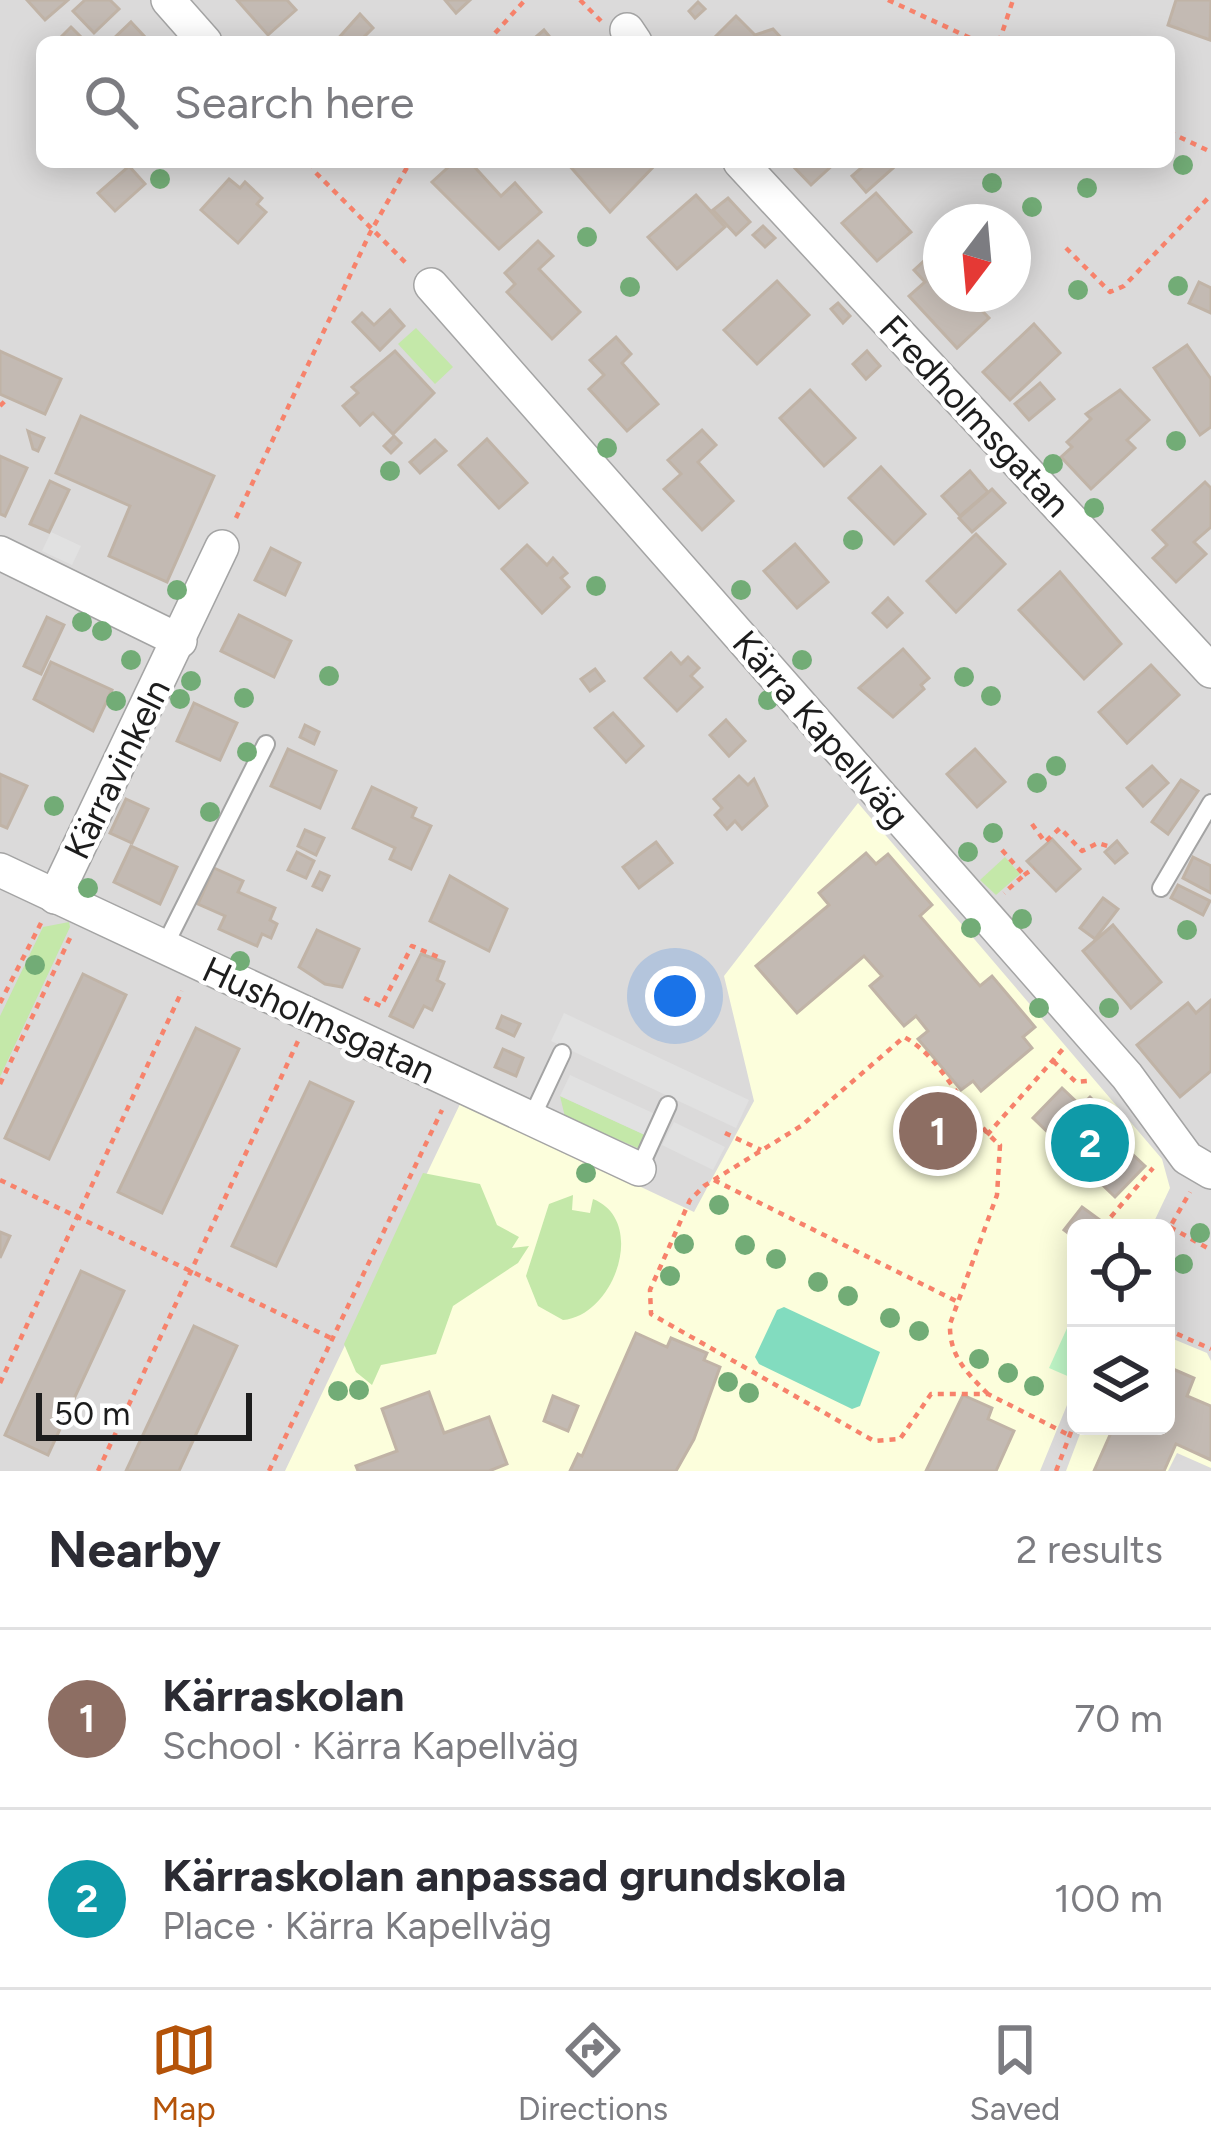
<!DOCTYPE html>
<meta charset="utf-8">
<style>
:root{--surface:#fff;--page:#f7f7f7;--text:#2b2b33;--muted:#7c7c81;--line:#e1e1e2;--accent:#b45309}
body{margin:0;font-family:Figtree,sans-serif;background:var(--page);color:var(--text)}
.controls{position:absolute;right:36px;bottom:36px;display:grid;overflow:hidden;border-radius:18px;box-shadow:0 6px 30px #0003}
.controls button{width:108px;height:108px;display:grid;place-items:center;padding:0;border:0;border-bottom:3px solid var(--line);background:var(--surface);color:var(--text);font:60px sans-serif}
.compass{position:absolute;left:923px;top:204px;width:108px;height:108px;border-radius:50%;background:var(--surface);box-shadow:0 6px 30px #0003;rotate:196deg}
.scale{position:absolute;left:36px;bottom:30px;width:216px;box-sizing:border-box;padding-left:12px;border:6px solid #1d1d1d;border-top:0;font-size:33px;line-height:42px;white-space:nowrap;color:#1d1d1d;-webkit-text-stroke:9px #fff;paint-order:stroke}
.you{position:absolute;left:675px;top:996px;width:42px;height:42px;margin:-30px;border:9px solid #fff;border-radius:50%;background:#1a73e8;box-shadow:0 0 0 18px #1a73e833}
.badge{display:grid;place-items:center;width:78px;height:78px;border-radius:50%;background:var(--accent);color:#fff;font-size:39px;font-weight:700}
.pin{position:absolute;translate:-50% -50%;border:6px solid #fff;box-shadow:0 3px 12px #0006}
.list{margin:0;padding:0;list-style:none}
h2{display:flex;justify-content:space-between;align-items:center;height:156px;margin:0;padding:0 48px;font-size:51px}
h2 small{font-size:39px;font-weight:400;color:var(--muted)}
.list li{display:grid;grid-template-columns:78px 1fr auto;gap:36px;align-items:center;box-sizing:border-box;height:180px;padding:0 48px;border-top:3px solid var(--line)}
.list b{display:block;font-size:45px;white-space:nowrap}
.list p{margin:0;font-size:39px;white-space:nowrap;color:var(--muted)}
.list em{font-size:39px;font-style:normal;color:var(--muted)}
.icon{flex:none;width:66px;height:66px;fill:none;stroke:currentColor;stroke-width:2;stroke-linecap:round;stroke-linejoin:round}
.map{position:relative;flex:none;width:1211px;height:1471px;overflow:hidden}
.search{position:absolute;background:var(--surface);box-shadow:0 6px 30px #0003;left:36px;right:36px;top:36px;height:132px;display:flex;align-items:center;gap:30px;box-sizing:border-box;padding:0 42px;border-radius:18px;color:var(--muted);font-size:45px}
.sheet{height:516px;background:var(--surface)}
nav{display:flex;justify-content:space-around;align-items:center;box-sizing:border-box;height:168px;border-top:3px solid var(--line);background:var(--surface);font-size:33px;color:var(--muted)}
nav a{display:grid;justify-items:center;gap:6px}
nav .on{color:var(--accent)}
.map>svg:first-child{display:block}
</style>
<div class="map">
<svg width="1211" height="1471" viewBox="0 0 1211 1471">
<rect width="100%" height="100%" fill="#eeebe3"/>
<path fill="#dbdada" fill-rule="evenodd" d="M0 0H1211V1471H0ZM42 42H1169V162H42ZM941 222H1013V294H941ZM1076 1228H1166V1426H1076Z"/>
<g fill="#fcfedc">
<path d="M858 803 1162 1159 1170 1188 1151 1228H1076V1383L1040 1471H285L461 1102 694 1212 754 1101 724 976Z"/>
<path d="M1166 1336 1207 1353 1211 1361V1468L1177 1453 1168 1471H1066L1083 1426H1166Z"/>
</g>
<g fill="#c4e8a9">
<path d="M416 328 453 367 435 384 398 344Z"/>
<path d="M1005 857 1020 874 996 895 980 880Z"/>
<path d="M69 922 70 927 0 1077V1016L43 927Z"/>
<path d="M560 1096 645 1135 640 1149 565 1117Z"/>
<path d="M423 1173 480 1184 497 1225 519 1237 512 1248 529 1246 518 1263 453 1306 436 1354 381 1365 372 1385 356 1372 344 1344Z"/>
<path d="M573 1195 572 1210 590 1213 593 1199C648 1221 614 1316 563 1320L538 1306 526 1276 549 1204Z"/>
</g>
<path fill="#c0f8c8" d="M1068 1326 1076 1329 1072 1378 1049 1368Z"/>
<path fill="#82dcbf" d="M784 1307 880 1352 860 1406 852 1409 759 1364 755 1357 777 1310Z"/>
<g fill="#e1e1e1">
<path d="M51 532 81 546 72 565 42 551Z"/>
<path d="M564 1013 749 1100 736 1128 551 1041Z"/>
<path d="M570 1075 655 1114 645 1135 560 1096Z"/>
<path d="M674 1122 725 1147 713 1170 662 1145Z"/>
</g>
<g fill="#c3bab3" stroke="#c0b3a6" stroke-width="3">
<path d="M27 0H68L45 20Z"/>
<path d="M85 0H110L119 9 94 33 73 11Z"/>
<path d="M237 0H287L296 10 268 35Z"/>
<path d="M445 0H470L456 13Z"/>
<path d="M1176 0H1211L1210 40 1168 25Z"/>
<path d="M698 2 705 9 695 18 689 11Z"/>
<path d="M360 14 373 28 365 36 371 42H335Z"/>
<path d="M736 16 755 35 773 29 785 42H710Z"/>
<path d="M131 22 144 36 137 42H110Z"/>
<path d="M71 27 82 38 58 42 57 41Z"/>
<path d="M544 30 554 42H530Z"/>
<path d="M454 162H470L501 196 515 183 541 212 499 249 432 182Z"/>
<path d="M658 162 610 212 568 164 570 162Z"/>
<path d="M789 162H836L811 185Z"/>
<path d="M868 162H888L893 168 866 192 852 176Z"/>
<path d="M129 166 145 184 115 211 98 193Z"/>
<path d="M229 179 240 188 245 182 262 198 257 204 266 212 238 243 201 210Z"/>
<path d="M876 193 911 232 877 261 842 223Z"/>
<path d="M696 195 725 227 677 269 648 237Z"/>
<path d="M728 198 750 222 736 235 713 210Z"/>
<path d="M763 226 775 238 765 247 753 235Z"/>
<path d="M538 241 553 256 539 269 580 312 552 339 507 292 515 284 505 273Z"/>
<path d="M937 249 941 294H966L989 318 957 348 909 296 925 282 914 270Z"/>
<path d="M777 281 809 315 757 364 724 330Z"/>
<path d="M1199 282 1211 288V313L1189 303Z"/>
<path d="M838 303 850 316 843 323 831 309Z"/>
<path d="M390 310 404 326 380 350 353 322 362 313 374 325Z"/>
<path d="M1034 324 1060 353 1010 400 983 372Z"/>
<path d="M616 337 631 354 622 363 658 404 627 431 589 389 604 375 590 360Z"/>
<path d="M1187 345 1211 379V427L1200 435 1154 368Z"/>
<path d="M0 351 61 379 45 414 0 394Z"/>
<path d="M395 351 434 393 393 434 373 413 360 425 343 406 358 393 352 387Z"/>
<path d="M867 351 880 366 866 379 853 364Z"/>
<path d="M1040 383 1054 399 1029 420 1015 404Z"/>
<path d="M810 390 855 438 824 466 780 418Z"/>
<path d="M1120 390 1149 420 1127 440 1135 448 1091 489 1061 457 1072 447 1067 442 1091 419 1086 414Z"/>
<path d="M81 416 214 476 167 582 109 556 130 506 56 473Z"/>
<path d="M702 430 716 445 698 462 733 501 702 530 664 489 681 474 668 460Z"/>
<path d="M28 431 44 438 38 451 33 449Z"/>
<path d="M394 436 401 443 391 453 384 446Z"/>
<path d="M487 439 527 483 499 508 459 465Z"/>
<path d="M435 440 446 451 420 473 410 462Z"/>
<path d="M0 456 27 468 5 516 0 514Z"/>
<path d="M881 467 925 514 894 544 849 498Z"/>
<path d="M970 471 988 492 960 516 942 496Z"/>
<path d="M50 481 69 490 49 532 30 524Z"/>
<path d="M1205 482 1211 488V527L1194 542 1206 554 1176 582 1153 558 1167 545 1153 530Z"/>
<path d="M992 489 1005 503 972 532 959 518Z"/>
<path d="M976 534 1005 564 956 612 927 581Z"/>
<path d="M795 544 828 582 797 608 764 571Z"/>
<path d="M527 545 547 565 553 558 567 573 561 578 569 587 542 613 502 569Z"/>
<path d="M271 548 300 563 285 595 255 580Z"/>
<path d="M1060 572 1121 644 1084 679 1019 610Z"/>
<path d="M888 598 902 613 887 627 873 613Z"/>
<path d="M239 615 291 641 274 677 221 651Z"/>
<path d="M47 617 64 625 41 674 24 666Z"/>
<path d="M903 649 929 678 921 685 924 689 893 717 859 688Z"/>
<path d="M671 653 681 664 688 657 699 668 691 676 702 687 677 711 645 678Z"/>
<path d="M51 662 112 690 93 731 34 699Z"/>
<path d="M1151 665 1179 695 1127 743 1099 712Z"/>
<path d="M595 669 604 681 590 691 581 679Z"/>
<path d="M194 703 237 723 220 760 177 741Z"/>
<path d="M613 713 643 746 626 762 595 728Z"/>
<path d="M726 720 745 741 729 756 710 735Z"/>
<path d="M305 725 319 732 314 744 300 737Z"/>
<path d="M288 749 336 771 320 808 271 786Z"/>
<path d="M975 749 1005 782 977 807 947 774Z"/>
<path d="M1152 766 1168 783 1143 806 1127 788Z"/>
<path d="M0 774 27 786 7 828 0 825Z"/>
<path d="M739 776 748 785 754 779 767 806 742 829 735 821 727 829 715 815 722 808 714 799Z"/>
<path d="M1181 780 1198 791 1168 834 1152 822Z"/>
<path d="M372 787 416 808 412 817 431 826 411 869 390 859 395 848 353 828Z"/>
<path d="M126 799 148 809 132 843 110 833Z"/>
<path d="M305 830 324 838 316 855 298 846Z"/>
<path d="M1052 839 1080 869 1056 891 1027 861Z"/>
<path d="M1117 841 1127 853 1115 863 1105 852Z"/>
<path d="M656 842 672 863 639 888 623 867Z"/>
<path d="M131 846 177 867 160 904 114 882Z"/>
<path d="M297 852 314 861 306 878 288 870Z"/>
<path d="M866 853 876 864 888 854 932 905 920 916 980 986 992 976 1035 1027 1023 1037 1032 1048 981 1091 973 1081 961 1090 918 1039 928 1031 916 1016 904 1026 870 986 882 976 864 956 797 1013 756 966 829 905 819 893Z"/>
<path d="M1193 857 1211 866V893L1183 878Z"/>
<path d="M214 868 243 881 238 892 275 908 270 920 277 924 271 938 262 934 257 946 219 929 225 916 198 904Z"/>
<path d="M320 872 329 876 322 890 313 886Z"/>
<path d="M450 876 507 909 489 951 430 921Z"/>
<path d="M1178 885 1210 901 1203 915 1171 898Z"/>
<path d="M1103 898 1118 909 1095 939 1080 928Z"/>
<path d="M1113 925 1161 982 1131 1008 1083 951Z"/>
<path d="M317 930 359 949 342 987 325 984 299 967Z"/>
<path d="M421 954 444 962 437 980 444 984 432 1010 424 1006 413 1027 390 1016Z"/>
<path d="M83 974 126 995 49 1159 5 1138Z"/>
<path d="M1211 1000V1071L1180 1097 1137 1045 1188 1003 1196 1013Z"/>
<path d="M502 1016 520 1024 514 1036 497 1028Z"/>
<path d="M196 1028 239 1049 162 1213 118 1192Z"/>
<path d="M503 1049 523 1058 516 1076 495 1067Z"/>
<path d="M310 1082 353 1102 276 1266 232 1246Z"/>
<path d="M1062 1088 1081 1106 1090 1097 1105 1112 1097 1121 1145 1166 1115 1197 1033 1118Z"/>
<path d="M1082 1207 1100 1220 1094 1228H1076V1239L1064 1230Z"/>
<path d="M0 1232 10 1236 0 1258Z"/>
<path d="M81 1271 124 1291 48 1455 5 1435Z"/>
<path d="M194 1326 237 1346 179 1471H126Z"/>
<path d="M636 1333 667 1347 671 1338 707 1353 704 1360 720 1367 694 1439 676 1471H570L578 1454 582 1456Z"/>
<path d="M1166 1366 1194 1378 1187 1396 1211 1406V1460L1176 1444 1164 1471H1094L1114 1426H1166Z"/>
<path d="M429 1392 444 1433 489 1417 507 1464 489 1471H358L356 1466 397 1451 382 1409Z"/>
<path d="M963 1395 992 1408 988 1419 1014 1431 996 1471H926Z"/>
<path d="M553 1396 578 1406 568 1431 544 1421Z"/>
</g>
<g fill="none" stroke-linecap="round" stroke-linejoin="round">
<g stroke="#a4a4a4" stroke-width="20">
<g id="lane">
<path d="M1161 888 1211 803"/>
<path d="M164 947 266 744"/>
<path d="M531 1119 562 1053"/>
<path d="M639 1169 668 1105"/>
</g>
</g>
<g stroke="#a4a4a4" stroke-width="36">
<g id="street">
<path d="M168 0 205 42"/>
<path d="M627 30 635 42"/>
<path d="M740 162 1211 671"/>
<path d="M431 285 1127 1076 1187 1158 1211 1172"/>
<path d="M0 553 180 641"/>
<path d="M0 870 639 1169"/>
<path d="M55 897 222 547"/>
</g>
</g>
<g stroke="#f7826b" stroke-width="4.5" stroke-dasharray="6 6" stroke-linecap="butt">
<path d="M580 0 601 21"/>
<path d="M888 0 979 42"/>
<path d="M487 42 525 0"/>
<path d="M999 42 1013 0"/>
<path d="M1169 132 1211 152"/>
<path d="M312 162 314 171 409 266"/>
<path d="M1066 248 1110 292 1124 286 1211 195"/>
<path d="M0 406 8 398"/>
<path d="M236 518 370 233 410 162"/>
<path d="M1032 824 1045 842 1060 828 1082 851 1098 843 1111 847"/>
<path d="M1002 850 1024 875 1004 893"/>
<path d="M1024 875 1034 868"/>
<path d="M364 998 381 1006 412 946 443 959"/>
<path d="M0 1003 41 923"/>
<path d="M1053 1061 1076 1082 1087 1081"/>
<path d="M0 1084 70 938"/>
<path d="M725 1133 761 1150"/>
<path d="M987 1135 1063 1049"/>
<path d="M0 1180 335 1340"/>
<path d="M714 1180 956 1301"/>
<path d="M1103 1226 1153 1168"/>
<path d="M1170 1227 1211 1250"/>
<path d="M1166 1234 1190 1192"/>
<path d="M1166 1329 1211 1349"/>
<path d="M0 1383 182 991"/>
<path d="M988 1394C967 1373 949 1356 950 1324L997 1195 1000 1145C966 1118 944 1058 904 1037L801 1126 704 1186 690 1200 650 1290 651 1314 874 1441 900 1439 931 1394H988L1069 1435"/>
<path d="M98 1471 298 1041"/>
<path d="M269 1471 442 1110"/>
<path d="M1056 1471 1076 1419"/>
</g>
<use href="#lane" stroke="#fff" stroke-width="16"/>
<use href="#street" stroke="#fff" stroke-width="33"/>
</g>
<g fill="#72ac76">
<circle cx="1183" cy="165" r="10"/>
<circle cx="160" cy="179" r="10"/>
<circle cx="992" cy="183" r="10"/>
<circle cx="1087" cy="188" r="10"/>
<circle cx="1032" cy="207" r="10"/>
<circle cx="587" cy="237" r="10"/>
<circle cx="1178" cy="286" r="10"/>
<circle cx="630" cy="287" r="10"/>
<circle cx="1078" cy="290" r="10"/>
<circle cx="1176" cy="441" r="10"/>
<circle cx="607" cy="448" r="10"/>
<circle cx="1053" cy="464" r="10"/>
<circle cx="390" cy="471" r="10"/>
<circle cx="1094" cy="508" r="10"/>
<circle cx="853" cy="540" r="10"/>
<circle cx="596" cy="586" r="10"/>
<circle cx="177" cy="590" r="10"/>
<circle cx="741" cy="590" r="10"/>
<circle cx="82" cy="622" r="10"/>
<circle cx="102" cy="631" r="10"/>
<circle cx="131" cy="660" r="10"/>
<circle cx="802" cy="660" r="10"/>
<circle cx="329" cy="676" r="10"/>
<circle cx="964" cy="677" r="10"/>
<circle cx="191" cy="681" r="10"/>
<circle cx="991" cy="696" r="10"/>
<circle cx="244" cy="698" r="10"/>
<circle cx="180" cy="699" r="10"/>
<circle cx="768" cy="700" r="10"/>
<circle cx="116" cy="701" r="10"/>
<circle cx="247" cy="752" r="10"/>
<circle cx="1056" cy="766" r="10"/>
<circle cx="1037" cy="783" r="10"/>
<circle cx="54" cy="806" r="10"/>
<circle cx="210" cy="812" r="10"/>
<circle cx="993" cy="833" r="10"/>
<circle cx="968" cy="852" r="10"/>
<circle cx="88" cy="888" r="10"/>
<circle cx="1022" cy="919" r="10"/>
<circle cx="971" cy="928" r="10"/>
<circle cx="1187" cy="930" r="10"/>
<circle cx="240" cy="961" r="10"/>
<circle cx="35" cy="965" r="10"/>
<circle cx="1039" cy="1008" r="10"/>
<circle cx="1109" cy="1008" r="10"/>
<circle cx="586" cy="1173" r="10"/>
<circle cx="719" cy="1205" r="10"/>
<circle cx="1200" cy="1233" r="10"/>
<circle cx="684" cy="1244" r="10"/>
<circle cx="745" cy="1245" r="10"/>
<circle cx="776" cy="1259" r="10"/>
<circle cx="1183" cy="1264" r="10"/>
<circle cx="670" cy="1276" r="10"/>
<circle cx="818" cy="1282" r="10"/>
<circle cx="848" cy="1296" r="10"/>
<circle cx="890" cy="1318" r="10"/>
<circle cx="919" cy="1331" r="10"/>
<circle cx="979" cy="1359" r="10"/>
<circle cx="1008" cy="1373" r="10"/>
<circle cx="728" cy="1382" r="10"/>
<circle cx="1034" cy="1386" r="10"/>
<circle cx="359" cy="1390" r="10"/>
<circle cx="338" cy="1391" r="10"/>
<circle cx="749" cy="1393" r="10"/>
</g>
<g text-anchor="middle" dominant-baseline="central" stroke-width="9" stroke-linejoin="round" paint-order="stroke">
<g font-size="36" fill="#1d1d1d" stroke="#fff">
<text transform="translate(975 416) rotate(47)">Fredholmsgatan</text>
<text transform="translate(821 729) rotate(49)">Kärra Kapellväg</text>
<text transform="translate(117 769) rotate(-64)">Kärravinkeln</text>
<text transform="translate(319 1020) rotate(25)">Husholmsgatan</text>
</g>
</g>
</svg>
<div class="controls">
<button><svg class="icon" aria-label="locate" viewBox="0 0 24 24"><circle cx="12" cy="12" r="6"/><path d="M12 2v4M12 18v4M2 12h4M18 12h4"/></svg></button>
<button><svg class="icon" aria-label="layers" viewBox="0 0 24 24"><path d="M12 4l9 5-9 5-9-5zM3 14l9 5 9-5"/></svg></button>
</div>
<svg class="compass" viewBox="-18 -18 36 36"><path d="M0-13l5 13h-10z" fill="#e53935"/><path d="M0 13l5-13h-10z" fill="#7c7c81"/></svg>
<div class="scale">50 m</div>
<div class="you"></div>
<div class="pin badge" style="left:938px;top:1131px;background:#8d6e63">1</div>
<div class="pin badge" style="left:1090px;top:1143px;background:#0f9aa8">2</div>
<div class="search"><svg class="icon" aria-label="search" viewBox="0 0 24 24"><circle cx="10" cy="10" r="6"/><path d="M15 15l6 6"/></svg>Search here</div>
</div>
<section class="sheet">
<h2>Nearby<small>2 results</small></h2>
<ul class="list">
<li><span class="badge" style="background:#8d6e63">1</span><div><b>Kärraskolan</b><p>School · Kärra Kapellväg</p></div><em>70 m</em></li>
<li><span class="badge" style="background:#0f9aa8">2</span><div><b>Kärraskolan anpassad grundskola</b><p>Place · Kärra Kapellväg</p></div><em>100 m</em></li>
</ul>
</section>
<nav>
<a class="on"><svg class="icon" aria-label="map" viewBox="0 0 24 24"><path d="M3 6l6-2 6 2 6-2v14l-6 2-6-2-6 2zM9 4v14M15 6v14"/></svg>Map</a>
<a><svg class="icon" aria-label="directions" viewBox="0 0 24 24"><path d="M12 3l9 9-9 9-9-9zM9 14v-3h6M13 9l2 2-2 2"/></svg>Directions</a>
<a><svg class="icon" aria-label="saved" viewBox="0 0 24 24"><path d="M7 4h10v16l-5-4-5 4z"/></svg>Saved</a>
</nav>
